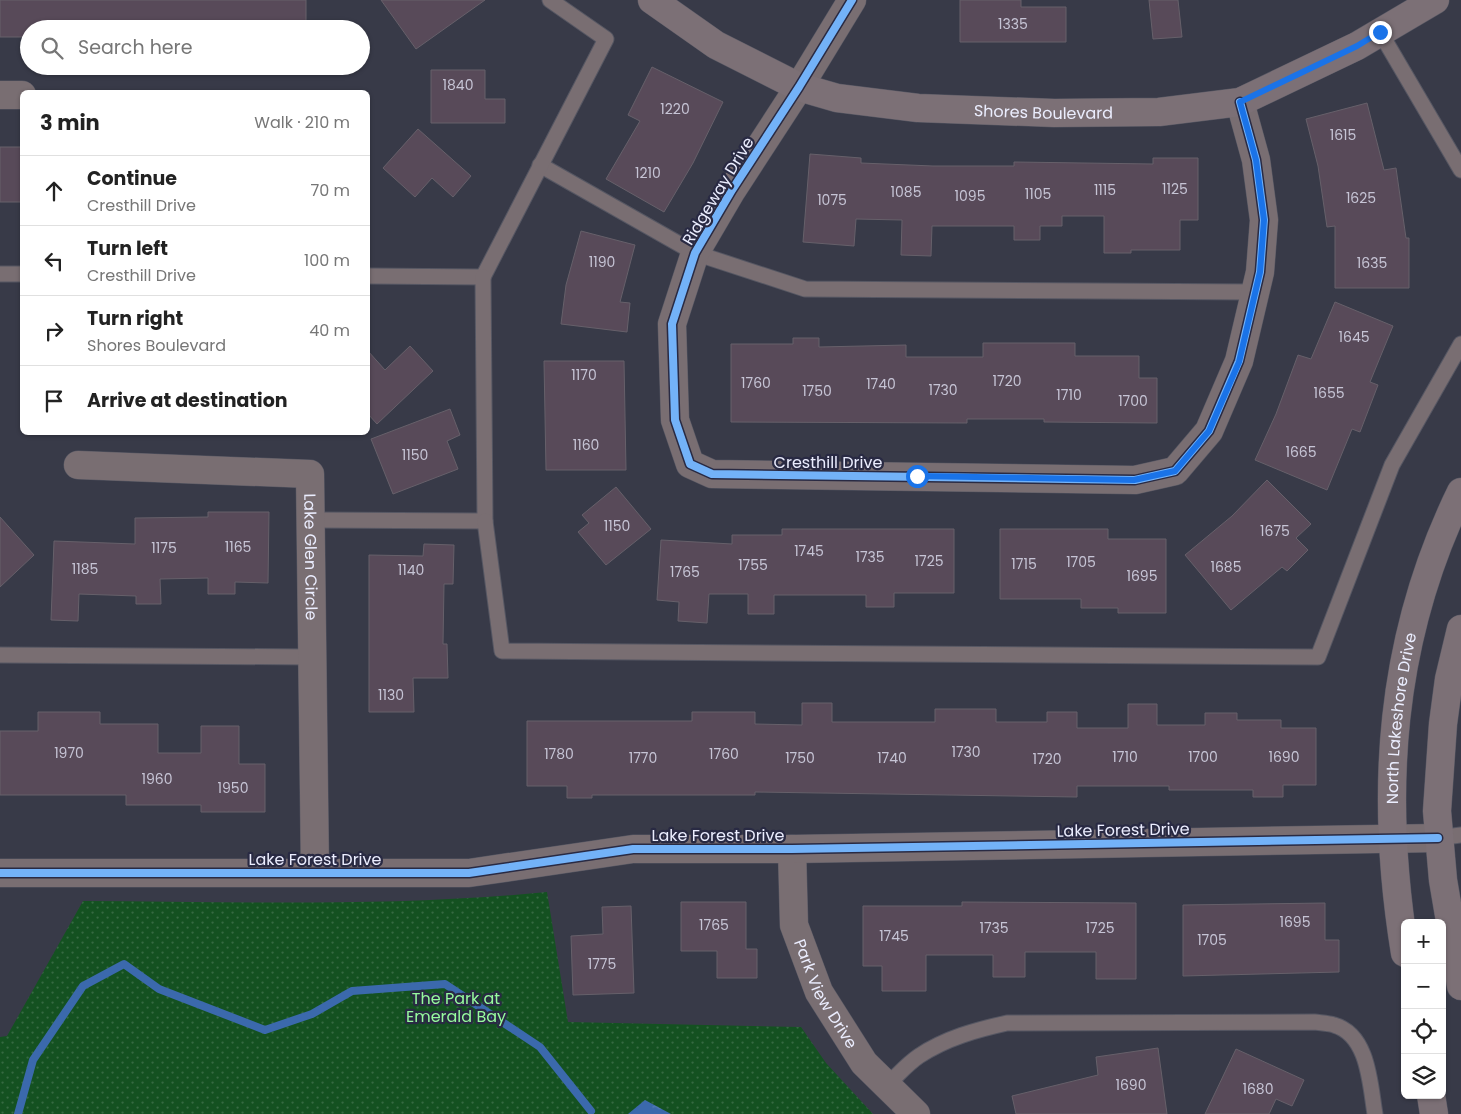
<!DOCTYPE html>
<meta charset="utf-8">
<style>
:root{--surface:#fff;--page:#f2f2f2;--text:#222;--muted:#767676;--line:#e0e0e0}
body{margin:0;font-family:Poppins,sans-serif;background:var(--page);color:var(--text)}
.controls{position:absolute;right:15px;bottom:15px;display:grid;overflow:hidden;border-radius:8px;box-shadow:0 1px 4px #0004}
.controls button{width:45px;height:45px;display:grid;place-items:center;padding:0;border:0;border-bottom:1px solid var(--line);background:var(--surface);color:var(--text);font:25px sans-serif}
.stop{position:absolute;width:15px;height:15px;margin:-11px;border:4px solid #1a73e8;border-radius:50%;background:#fff}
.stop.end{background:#1a73e8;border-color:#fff;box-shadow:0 1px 5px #0008}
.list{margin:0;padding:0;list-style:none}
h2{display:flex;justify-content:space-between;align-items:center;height:65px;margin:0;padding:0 20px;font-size:21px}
h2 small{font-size:16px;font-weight:400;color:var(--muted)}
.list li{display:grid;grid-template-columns:32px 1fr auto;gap:15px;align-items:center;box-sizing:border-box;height:70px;padding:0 20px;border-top:1px solid var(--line)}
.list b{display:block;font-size:19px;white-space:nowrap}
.list p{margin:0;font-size:16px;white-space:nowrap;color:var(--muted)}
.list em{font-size:16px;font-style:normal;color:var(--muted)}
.icon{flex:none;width:28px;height:28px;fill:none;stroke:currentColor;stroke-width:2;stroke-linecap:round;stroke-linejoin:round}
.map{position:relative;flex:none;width:1461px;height:1114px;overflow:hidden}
.search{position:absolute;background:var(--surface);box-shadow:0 1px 4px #0004;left:20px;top:20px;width:350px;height:55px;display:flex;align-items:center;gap:12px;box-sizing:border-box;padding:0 18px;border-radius:28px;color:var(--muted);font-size:19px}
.panel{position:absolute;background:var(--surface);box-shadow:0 1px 4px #0004;left:20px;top:90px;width:350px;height:345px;border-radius:8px}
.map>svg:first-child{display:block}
</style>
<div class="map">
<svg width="1461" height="1114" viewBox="0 0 1461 1114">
<defs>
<pattern id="grass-dots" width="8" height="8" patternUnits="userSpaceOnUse" patternTransform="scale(1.25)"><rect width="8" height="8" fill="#145121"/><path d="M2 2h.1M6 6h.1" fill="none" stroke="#366a42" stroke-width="1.8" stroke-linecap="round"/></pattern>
<pattern id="water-ripples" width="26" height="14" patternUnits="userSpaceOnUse" patternTransform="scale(1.25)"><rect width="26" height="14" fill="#3b69ac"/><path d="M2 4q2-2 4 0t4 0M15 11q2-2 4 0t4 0" fill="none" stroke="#587fb8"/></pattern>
</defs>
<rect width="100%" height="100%" fill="#383a48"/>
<path fill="url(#grass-dots)" d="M547 892 568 1022 801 1027 826 1063 873 1114H0V1037L7 1036 83 901C238 902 393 907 547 892Z"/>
<path fill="url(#water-ripples)" d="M645 1100 671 1114H628Z"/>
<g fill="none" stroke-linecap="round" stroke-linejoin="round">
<path stroke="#3b69ac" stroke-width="8" d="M18 1114 33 1060 83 986 124 964 159 989 265 1030 312 1014 352 991 445 984 540 1047 591 1111"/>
</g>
<g fill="#584a59" stroke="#66606a">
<path d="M0 0H306V25H246V29H29V37H0Z"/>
<path d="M381 0H485L416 49Z"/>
<path d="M960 0H1021V7H1066V42H960Z"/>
<path d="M1149 0H1178L1182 37 1153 39Z"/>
<path d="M652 67 723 102 693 163 664 212 606 179 640 121 628 115Z"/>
<path d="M431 70H485V99H505V123H431Z"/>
<path d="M1367 103 1384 170 1396 168 1406 238H1409V288H1335V226L1327 227 1318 166 1306 119Z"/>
<path d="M418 129 471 176 453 197 432 178 415 197 383 168Z"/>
<rect x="0" y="147" width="22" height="55"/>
<path d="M810 154 861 158V163L933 166H1014V162L1153 164V158H1198V220H1180V250H1131V253H1104V216H1062V226H1040V240H1014V226H932L931 256 901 255 902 220 856 219 854 246 803 242Z"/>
<path d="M581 231 635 245 620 302 630 303 627 332 561 324 566 285Z"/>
<path d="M1335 302 1393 326 1370 382 1378 385 1360 432 1352 429 1327 490 1255 460 1276 414 1298 355 1311 359Z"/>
<path d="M793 338H819V347L906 345V357H983V343H1075V356H1139V378H1157V423L1044 422V419H967V423L731 422V344H793Z"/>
<path d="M410 346 433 371 377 424 368 414V351L385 370Z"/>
<path d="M544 361H624L626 470H546Z"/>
<path d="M450 409 460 435 447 441 458 469 393 494 371 439Z"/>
<path d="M1267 480 1311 524 1296 538 1308 550 1287 571 1282 567 1231 610 1185 555 1232 516Z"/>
<path d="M616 487 651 529 606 565 578 532 589 523 582 515Z"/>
<path d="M208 512H269L268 583 235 582V594H208V578L160 579 161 604H136V596L79 594 78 621 51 620 54 541 135 544V518L208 517Z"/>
<path d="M0 517 34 555 0 587Z"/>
<path d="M782 529H954V593H894V607H866V595H774V614H748V594H709L707 623 678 621 679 602 657 600 661 540 732 544V535H782Z"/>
<path d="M1000 529H1108V539H1166V613H1118V608H1081V599H1000Z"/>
<path d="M424 544 454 545 453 584H444L443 644H447L448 678H413L414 712H369V555L423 556Z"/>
<path d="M802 703H832V722H935V709H996V722H1047V712H1077V728H1128V704H1157V725H1205V713H1237V720H1281V728H1316V785H1283V797H1253V790H1169V786H1077V797L755 792V795H592V798H567V786H527V721H692V712H755V724L802 725Z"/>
<path d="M38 712H100V724H158V753H201V726H239V764H265V812H201V805H126V795H0V731H38Z"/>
<path d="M681 902H746V949H757V978H717V951H681Z"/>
<path d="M962 902 1136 903V979H1096V952H1025V977H993V955H926V991H882V966H863V906H962Z"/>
<path d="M1325 903V940H1339V972L1183 976V905Z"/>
<path d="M631 906 634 993 573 995 571 936 603 934 602 907Z"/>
<path d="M1158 1048 1167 1114H1016L1012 1096 1098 1075 1096 1057Z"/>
<path d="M1236 1049 1304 1080 1292 1106 1276 1099 1269 1114H1205Z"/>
</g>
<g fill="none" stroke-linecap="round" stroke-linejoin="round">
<g stroke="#565763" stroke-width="17">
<g id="lane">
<path d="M1380 32 1461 170"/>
<path d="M540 165 695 253 805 289 1255 292"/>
<path d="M0 274H22"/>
<path d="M368 276 483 277 606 39 550 0"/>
<path d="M312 520 485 521 483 277"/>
<path d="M485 521 502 651 1318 657 1392 465 1461 344"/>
<path d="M0 655 313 657"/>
<path d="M1438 838 1461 835"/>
<path d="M887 1085C897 1076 907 1064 919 1056 946 1038 976 1030 1007 1023L1314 1022C1321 1023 1328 1023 1334 1025 1369 1035 1370 1085 1375 1114"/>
</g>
</g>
<g stroke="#565763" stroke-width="29">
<g id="street">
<path d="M852 0 799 87 732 190 695 253 672 324 675 420 690 464 712 474 1135 480 1175 471 1209 431 1239 361 1260 272 1264 220 1256 160 1240 102"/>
<path d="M0 95H22"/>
<path id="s1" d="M78 465 310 474 315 872"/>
<path id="s2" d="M792 849 794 925 819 992 864 1063 916 1114"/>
<path d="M0 873H469L633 849H792L1438 838"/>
</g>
</g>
<g stroke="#565763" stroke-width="29">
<g id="secondary">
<path id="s3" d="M652 0 716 45 799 87 837 98 918 108 1054 113 1159 112 1240 102 1357 46 1435 0"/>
<path d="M1461 629 1449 679 1443 724 1437 811 1443 880 1461 986"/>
<path id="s4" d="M1405 953C1379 793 1389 639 1461 492"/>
<path d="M1431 1095 1434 1114"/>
</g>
</g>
<use href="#lane" stroke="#796e72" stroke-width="15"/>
<use href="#street" stroke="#796e72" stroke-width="28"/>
<use href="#secondary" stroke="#7c7076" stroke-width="28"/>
<g stroke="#292a43" stroke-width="11">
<g id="cycleway">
<path d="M852 0 799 87 732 190 695 253 672 324 675 420 690 464 712 474 1135 480 1175 471 1209 431 1239 361 1260 272 1264 220 1256 160 1240 102"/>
<path d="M0 873H469L633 849H792L1438 838"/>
</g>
</g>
<use href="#cycleway" stroke="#73b2f8" stroke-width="8"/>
</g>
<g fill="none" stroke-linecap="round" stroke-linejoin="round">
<path stroke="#1a73e8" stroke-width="6" d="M917 476 1134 480 1175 471 1209 431 1239 362 1260 272 1264 220 1256 160 1240 102 1357 46 1380 32"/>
</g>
<g text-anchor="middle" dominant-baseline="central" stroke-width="4.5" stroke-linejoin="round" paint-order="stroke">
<g font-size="14" fill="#c6c4d5">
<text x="1013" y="24">1335</text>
<text x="458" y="85">1840</text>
<text x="675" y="109">1220</text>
<text x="1343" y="135">1615</text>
<text x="648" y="173">1210</text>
<text x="1175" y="189">1125</text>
<text x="1105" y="190">1115</text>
<text x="906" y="192">1085</text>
<text x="1038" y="194">1105</text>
<text x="970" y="196">1095</text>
<text x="1361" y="198">1625</text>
<text x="832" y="200">1075</text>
<text x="602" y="262">1190</text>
<text x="1372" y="263">1635</text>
<text x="1354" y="337">1645</text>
<text x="584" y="375">1170</text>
<text x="1007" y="381">1720</text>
<text x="756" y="383">1760</text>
<text x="881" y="384">1740</text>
<text x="943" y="390">1730</text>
<text x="817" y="391">1750</text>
<text x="1329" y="393">1655</text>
<text x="1069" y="395">1710</text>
<text x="1133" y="401">1700</text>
<text x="586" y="445">1160</text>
<text x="1301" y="452">1665</text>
<text x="415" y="455">1150</text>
<text x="617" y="526">1150</text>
<text x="1275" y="531">1675</text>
<text x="238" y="547">1165</text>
<text x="164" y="548">1175</text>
<text x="809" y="551">1745</text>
<text x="870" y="557">1735</text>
<text x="929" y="561">1725</text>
<text x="1081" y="562">1705</text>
<text x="1024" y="564">1715</text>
<text x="753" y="565">1755</text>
<text x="1226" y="567">1685</text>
<text x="85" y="569">1185</text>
<text x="411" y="570">1140</text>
<text x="685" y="572">1765</text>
<text x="1142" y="576">1695</text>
<text x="391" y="695">1130</text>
<text x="966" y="752">1730</text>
<text x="69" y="753">1970</text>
<text x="559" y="754">1780</text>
<text x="724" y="754">1760</text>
<text x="1125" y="757">1710</text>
<text x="1203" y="757">1700</text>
<text x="1284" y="757">1690</text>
<text x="643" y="758">1770</text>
<text x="800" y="758">1750</text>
<text x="892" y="758">1740</text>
<text x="1047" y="759">1720</text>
<text x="157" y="779">1960</text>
<text x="233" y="788">1950</text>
<text x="1295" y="922">1695</text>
<text x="714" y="925">1765</text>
<text x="994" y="928">1735</text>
<text x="1100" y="928">1725</text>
<text x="894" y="936">1745</text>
<text x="1212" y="940">1705</text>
<text x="602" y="964">1775</text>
<text x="1131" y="1085">1690</text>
<text x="1258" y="1089">1680</text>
</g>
<g font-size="16" fill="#ebedfe" stroke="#292a43">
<text stroke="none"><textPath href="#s3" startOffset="418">Shores Boulevard</textPath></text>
<text transform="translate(718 191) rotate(-59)">Ridgeway Drive</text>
<text x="828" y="462">Cresthill Drive</text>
<text stroke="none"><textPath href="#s1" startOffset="315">Lake Glen Circle</textPath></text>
<text stroke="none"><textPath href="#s4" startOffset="236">North Lakeshore Drive</textPath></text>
<text transform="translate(1123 830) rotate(-1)">Lake Forest Drive</text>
<text x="718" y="835">Lake Forest Drive</text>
<text x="315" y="859">Lake Forest Drive</text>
<text stroke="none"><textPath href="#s2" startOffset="152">Park View Drive</textPath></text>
</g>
<g font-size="16" fill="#97fb9e" stroke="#292a43">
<text x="456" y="998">The Park at<tspan x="456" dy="18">Emerald Bay</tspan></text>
</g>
</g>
</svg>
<div class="controls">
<button>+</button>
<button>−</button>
<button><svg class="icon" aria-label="locate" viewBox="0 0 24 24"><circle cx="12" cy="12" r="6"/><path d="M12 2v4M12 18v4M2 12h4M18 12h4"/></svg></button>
<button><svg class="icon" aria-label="layers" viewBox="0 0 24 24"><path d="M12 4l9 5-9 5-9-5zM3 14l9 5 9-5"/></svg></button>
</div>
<div class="stop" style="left:917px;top:476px"></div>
<div class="stop end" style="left:1380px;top:32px"></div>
<div class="search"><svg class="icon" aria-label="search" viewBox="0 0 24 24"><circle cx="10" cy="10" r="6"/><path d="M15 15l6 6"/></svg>Search here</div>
<section class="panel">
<h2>3 min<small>Walk · 210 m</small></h2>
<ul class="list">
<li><svg class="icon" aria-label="ahead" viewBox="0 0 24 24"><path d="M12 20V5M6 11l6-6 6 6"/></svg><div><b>Continue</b><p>Cresthill Drive</p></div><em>70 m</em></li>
<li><svg class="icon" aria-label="left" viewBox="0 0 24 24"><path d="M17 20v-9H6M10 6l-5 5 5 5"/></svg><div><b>Turn left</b><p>Cresthill Drive</p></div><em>100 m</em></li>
<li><svg class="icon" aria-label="right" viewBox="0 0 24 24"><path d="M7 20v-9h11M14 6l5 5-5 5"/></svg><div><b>Turn right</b><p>Shores Boulevard</p></div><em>40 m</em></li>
<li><svg class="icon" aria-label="arrive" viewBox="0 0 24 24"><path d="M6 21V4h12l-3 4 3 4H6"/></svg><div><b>Arrive at destination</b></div></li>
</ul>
</section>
</div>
